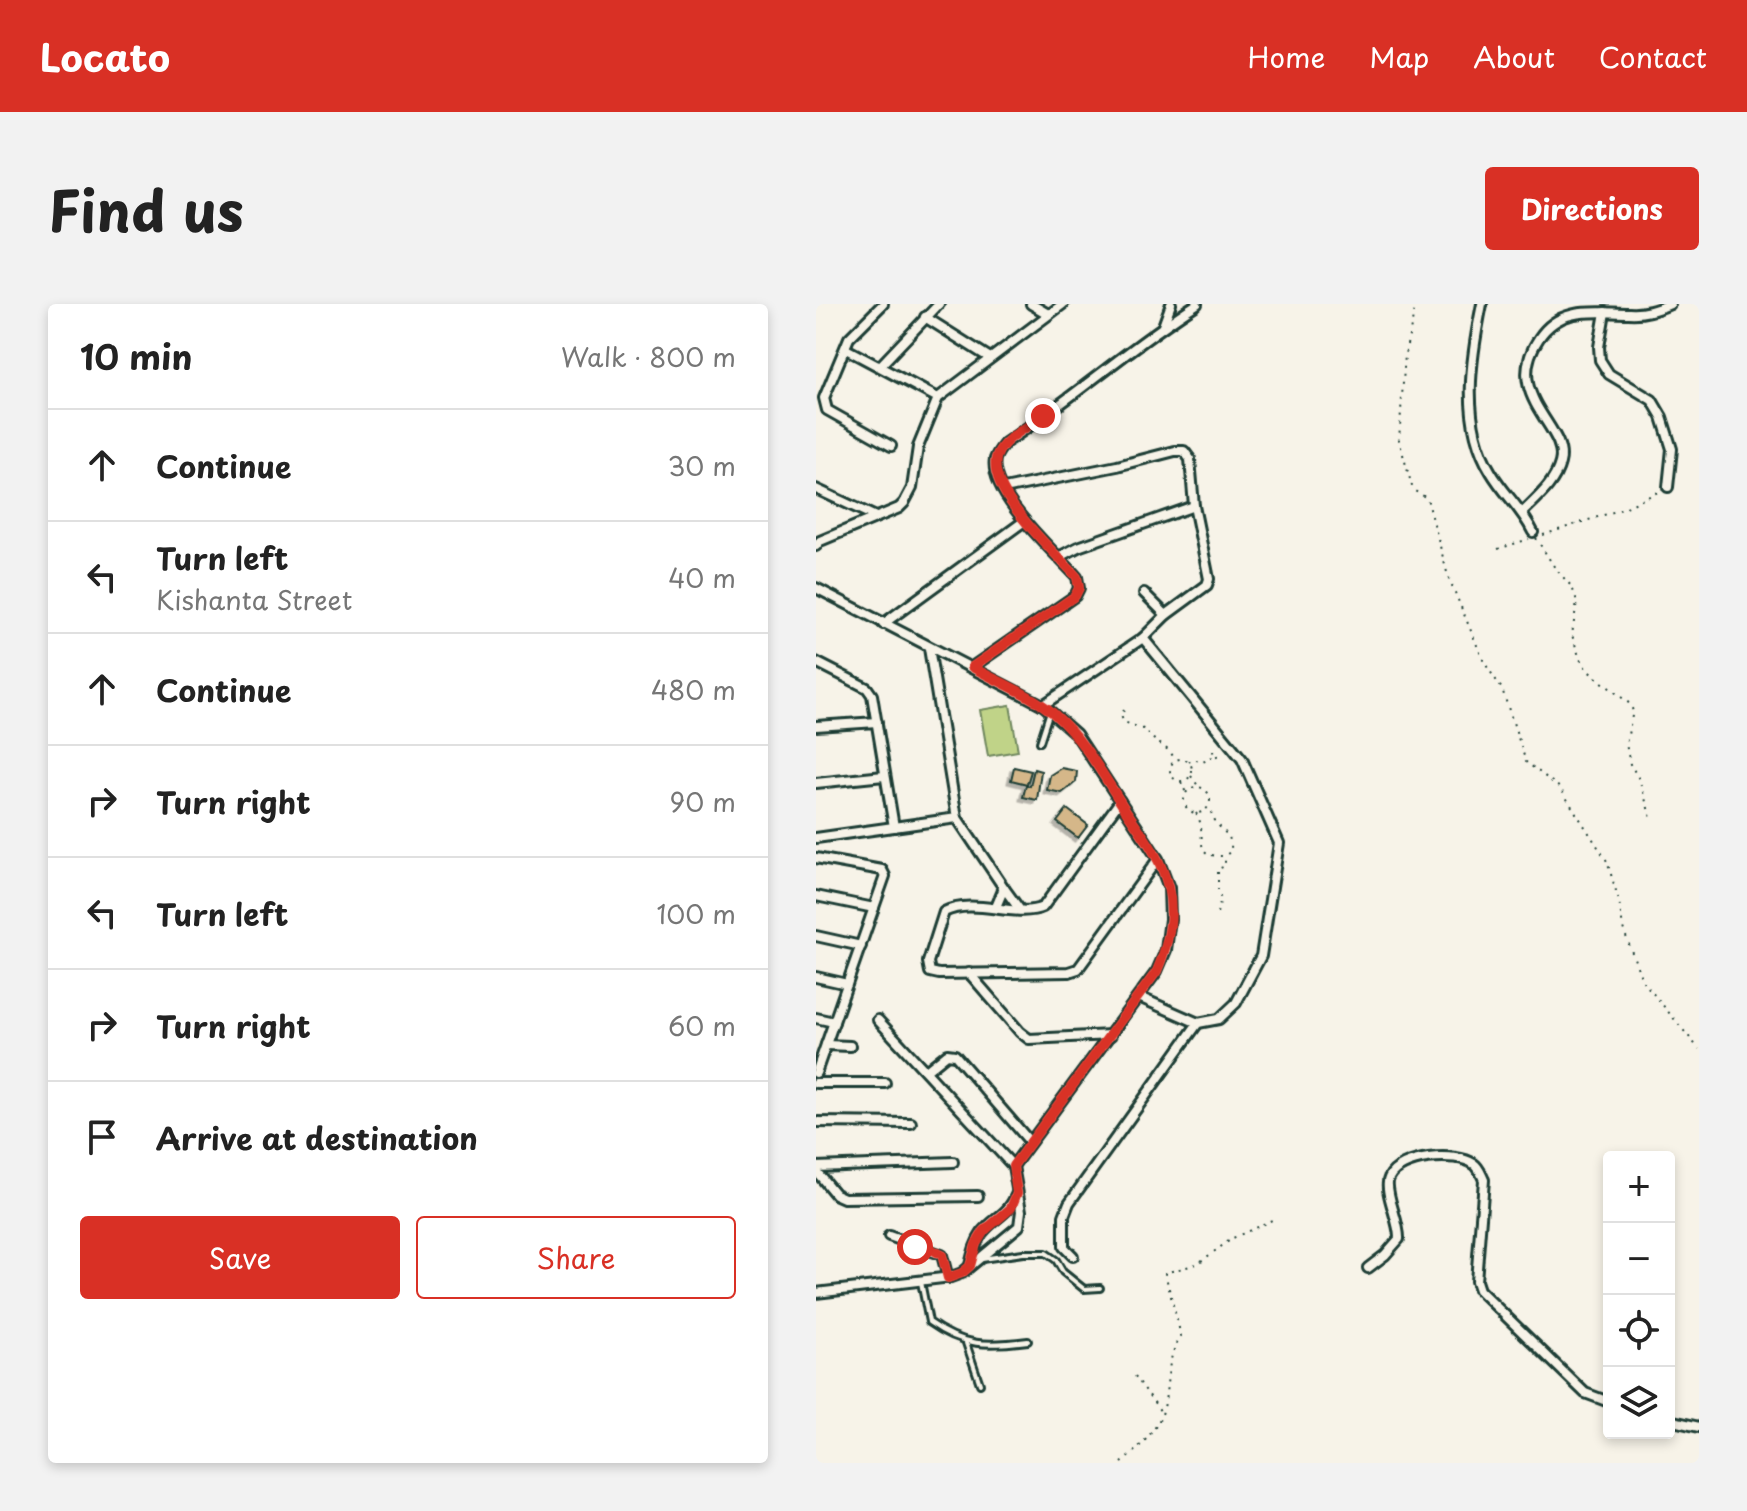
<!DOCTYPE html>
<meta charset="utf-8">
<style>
:root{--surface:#fff;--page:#f2f2f2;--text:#222;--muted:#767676;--line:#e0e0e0;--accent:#d93025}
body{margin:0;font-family:"Playpen Sans",sans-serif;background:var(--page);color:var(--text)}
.controls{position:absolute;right:24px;bottom:24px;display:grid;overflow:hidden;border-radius:8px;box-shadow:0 4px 12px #0003}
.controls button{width:72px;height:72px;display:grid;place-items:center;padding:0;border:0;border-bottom:2px solid var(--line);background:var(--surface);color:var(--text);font:40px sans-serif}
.stop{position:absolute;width:24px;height:24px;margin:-18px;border:6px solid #d93025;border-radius:50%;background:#fff}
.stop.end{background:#d93025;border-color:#fff;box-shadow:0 2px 8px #0008}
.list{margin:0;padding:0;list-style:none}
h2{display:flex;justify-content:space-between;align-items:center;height:104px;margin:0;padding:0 32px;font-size:34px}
h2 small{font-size:26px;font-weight:400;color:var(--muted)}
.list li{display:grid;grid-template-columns:52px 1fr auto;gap:24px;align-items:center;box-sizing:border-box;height:112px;padding:0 32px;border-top:2px solid var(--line)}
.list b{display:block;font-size:30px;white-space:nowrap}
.list p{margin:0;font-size:26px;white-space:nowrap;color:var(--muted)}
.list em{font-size:26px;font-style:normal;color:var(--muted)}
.actions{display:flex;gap:16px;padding:24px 32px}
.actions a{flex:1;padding:18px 0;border:2px solid var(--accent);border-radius:8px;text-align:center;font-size:28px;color:var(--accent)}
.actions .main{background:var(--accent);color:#fff}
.icon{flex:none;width:44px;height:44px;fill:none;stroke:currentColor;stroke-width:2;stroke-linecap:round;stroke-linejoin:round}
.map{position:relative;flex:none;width:883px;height:1159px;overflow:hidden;border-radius:8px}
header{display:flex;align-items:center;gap:48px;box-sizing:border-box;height:112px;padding:0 40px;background:var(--accent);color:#fff}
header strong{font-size:38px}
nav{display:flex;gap:44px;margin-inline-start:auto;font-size:28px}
.intro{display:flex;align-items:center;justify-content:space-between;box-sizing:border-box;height:192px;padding:0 48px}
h1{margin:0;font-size:56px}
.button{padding:20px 36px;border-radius:8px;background:var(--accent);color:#fff;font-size:28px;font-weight:700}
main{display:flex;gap:48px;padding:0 48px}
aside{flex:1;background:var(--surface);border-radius:8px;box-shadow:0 4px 12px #0003}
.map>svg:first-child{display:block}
</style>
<header>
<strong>Locato</strong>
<nav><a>Home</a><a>Map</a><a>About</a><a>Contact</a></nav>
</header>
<div class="intro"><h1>Find us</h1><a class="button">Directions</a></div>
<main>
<aside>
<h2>10 min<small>Walk · 800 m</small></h2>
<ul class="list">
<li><svg class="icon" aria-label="ahead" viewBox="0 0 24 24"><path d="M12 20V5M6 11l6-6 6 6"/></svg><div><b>Continue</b></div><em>30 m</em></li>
<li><svg class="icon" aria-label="left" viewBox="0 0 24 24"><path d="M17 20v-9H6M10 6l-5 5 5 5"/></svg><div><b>Turn left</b><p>Kishanta Street</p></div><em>40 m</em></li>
<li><svg class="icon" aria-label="ahead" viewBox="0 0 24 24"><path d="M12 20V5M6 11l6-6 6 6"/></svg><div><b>Continue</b></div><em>480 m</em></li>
<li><svg class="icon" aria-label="right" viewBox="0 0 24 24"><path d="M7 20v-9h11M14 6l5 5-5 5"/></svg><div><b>Turn right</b></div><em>90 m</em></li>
<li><svg class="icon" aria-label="left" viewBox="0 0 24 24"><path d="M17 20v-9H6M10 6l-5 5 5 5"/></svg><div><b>Turn left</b></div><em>100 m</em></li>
<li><svg class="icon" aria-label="right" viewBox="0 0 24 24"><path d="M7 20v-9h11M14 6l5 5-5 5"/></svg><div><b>Turn right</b></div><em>60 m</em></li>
<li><svg class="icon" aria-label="arrive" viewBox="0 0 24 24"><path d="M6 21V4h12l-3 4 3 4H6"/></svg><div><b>Arrive at destination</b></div></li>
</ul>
<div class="actions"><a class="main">Save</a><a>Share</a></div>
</aside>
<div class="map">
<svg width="883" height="1159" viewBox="0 0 883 1159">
<defs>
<filter id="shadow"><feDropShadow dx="-3.5" dy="3.5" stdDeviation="0" flood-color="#0004"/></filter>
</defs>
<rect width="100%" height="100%" fill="#f7f3e8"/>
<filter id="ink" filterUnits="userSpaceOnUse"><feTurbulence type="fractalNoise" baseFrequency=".0125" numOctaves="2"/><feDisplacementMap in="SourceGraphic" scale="16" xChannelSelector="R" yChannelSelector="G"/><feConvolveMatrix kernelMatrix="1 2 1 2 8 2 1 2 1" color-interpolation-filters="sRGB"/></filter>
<g filter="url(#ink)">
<path fill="#c0d388" stroke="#70885e" stroke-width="2" d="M194 401 202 447 172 452 164 406Z"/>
<g fill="#d5b789" stroke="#1f3d34" stroke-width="2" filter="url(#shadow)">
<path d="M198 463 215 467 211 480 195 476Z"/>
<path d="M245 464 261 467 260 478 246 489 231 486 234 471Z"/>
<path d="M218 465 225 467 221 496 207 493 210 481 214 482Z"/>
<path d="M251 505 272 521 262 534 241 518Z"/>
</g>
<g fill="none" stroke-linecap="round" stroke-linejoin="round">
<g stroke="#1f3d34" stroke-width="10">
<g id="service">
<path d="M224 438 233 410"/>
<path d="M166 955 207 949H230L240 956 247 968 268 985 284 984"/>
<path d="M105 978 113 1018C148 1043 171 1042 212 1037"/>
<path d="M150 1039 164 1080"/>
</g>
</g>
<g stroke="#1f3d34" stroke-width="14">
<g id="minor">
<path d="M67 0 33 34 8 94 11 106 75 142"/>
<path d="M215 0 232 10"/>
<path d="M666 0C655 54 644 118 675 168 688 190 706 205 717 228"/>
<path d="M789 8 783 43 784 56 793 70 836 96 846 113 856 145 852 183"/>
<path d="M109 13 174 54"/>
<path d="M347 22 355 0"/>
<path d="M30 45 122 94"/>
<path d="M64 62 123 0"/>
<path d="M0 185 60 213"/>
<path d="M188 185 301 162 359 147H368L374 155 378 202 393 275 391 281 350 311 327 334 227 401"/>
<path d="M708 207C722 193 739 179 744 159 754 123 684 93 723 34 745 1 780 9 813 9 828 10 840 6 854 0"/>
<path d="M0 242 4 237 83 204 88 199 96 184 102 143 122 94 247 0"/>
<path d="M243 253 262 243 378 202"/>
<path d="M0 284 227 401 260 430 342 555 353 584 354 615 350 646 341 667 197 862"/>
<path d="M328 289 350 311"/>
<path d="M67 320 207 218"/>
<path d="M113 344 141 514 188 584"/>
<path d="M0 358 51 384 56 391 78 523"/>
<path d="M156 363 259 292 263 284 261 273C240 249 172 189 179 155 181 149 185 144 189 139 255 96 315 42 381 0"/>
<path d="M0 422 61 418"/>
<path d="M0 479 68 472"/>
<path d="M304 497 227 603C201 615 158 593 128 608L112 658 114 668 123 670 253 668 262 665 342 555"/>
<path d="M0 534 141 514"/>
<path d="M0 554 66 566 69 572 0 769"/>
<path d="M0 592 58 604"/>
<path d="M180 603 188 584 204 606"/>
<path d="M0 632 45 642"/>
<path d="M153 669 204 728 213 735 295 731"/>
<path d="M0 673 31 680"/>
<path d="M323 693 382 719 403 715 420 699 445 652 463 539 426 455 327 334"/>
<path d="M0 714 18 718"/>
<path d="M10 741 34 742"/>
<path d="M110 767 131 750 139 751 214 838"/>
<path d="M0 779H69"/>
<path d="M0 818 95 819"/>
<path d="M0 863 137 858"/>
<path d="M0 867 19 890 28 894 162 892"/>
<path d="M73 932 126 951 132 974"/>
<path d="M257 952 248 943V912L253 899 382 719"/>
<path d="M154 961C157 949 159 939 166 929 180 911 191 913 201 889"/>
<path d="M552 964 569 951 583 935C584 918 567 886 573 874 583 852 640 847 658 860 663 863 665 870 668 876L660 977 663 986 769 1089 793 1098"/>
<path d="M0 989 135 973 146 969 203 922 205 907 197 862 62 716"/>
<path d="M853 1116 883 1123"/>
</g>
</g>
<g stroke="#1f3d34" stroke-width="2" stroke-dasharray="2 6" stroke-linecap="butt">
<path d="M600 0 589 50 583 136 597 186 611 194 632 272 668 358 686 385 710 458 744 484 791 557 803 597 807 624 826 676 883 745"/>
<path d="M727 231 806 205 844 187"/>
<path d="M720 234 739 264 756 283 761 297 756 331 764 355 771 366 814 400 817 407 810 440 814 460 823 475 836 517"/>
<path d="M682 245 713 235"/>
<path d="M308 406 305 412 308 418 330 426C337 440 354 441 359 457"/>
<circle cx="365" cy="466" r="11"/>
<path d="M373 458 377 455 387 458 396 453 395 448 400 447 401 452 396 453"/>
<path d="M375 472 383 483"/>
<path d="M365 478 370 489"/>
<circle cx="381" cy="496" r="13"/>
<path d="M380 509C394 531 372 553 409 552L415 547C416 533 411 531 403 522 398 517 396 509 392 503"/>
<path d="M401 609 405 596 402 587V565L409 562V554"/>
<path d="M319 1072 345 1108"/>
<path d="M306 1159C323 1143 346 1123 349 1098 352 1075 352 1051 365 1032L349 969 381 960 417 934 456 916"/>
</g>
<use href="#service" stroke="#f7f3e8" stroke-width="4"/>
<use href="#minor" stroke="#f7f3e8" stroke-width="8"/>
</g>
</g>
<g fill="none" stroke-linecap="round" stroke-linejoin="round" filter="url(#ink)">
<path stroke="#d93025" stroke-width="10" d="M99 943 117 946 126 951 132 974 146 969 154 962 160 940 168 927 195 904 201 889 197 862 341 667C352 641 359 611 352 583 345 552 324 528 307 502 286 469 267 435 237 409 214 390 182 378 156 363L259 292 263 284 261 273C240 249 162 181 183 147 192 132 214 122 227 112"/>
</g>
</svg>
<div class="controls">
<button>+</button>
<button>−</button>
<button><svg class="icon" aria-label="locate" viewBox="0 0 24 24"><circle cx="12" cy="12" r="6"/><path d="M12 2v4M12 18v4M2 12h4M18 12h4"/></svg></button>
<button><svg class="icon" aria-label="layers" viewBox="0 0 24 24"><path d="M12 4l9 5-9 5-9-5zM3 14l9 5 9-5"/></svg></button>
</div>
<div class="stop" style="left:99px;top:943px"></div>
<div class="stop end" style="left:227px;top:112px"></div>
</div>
</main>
